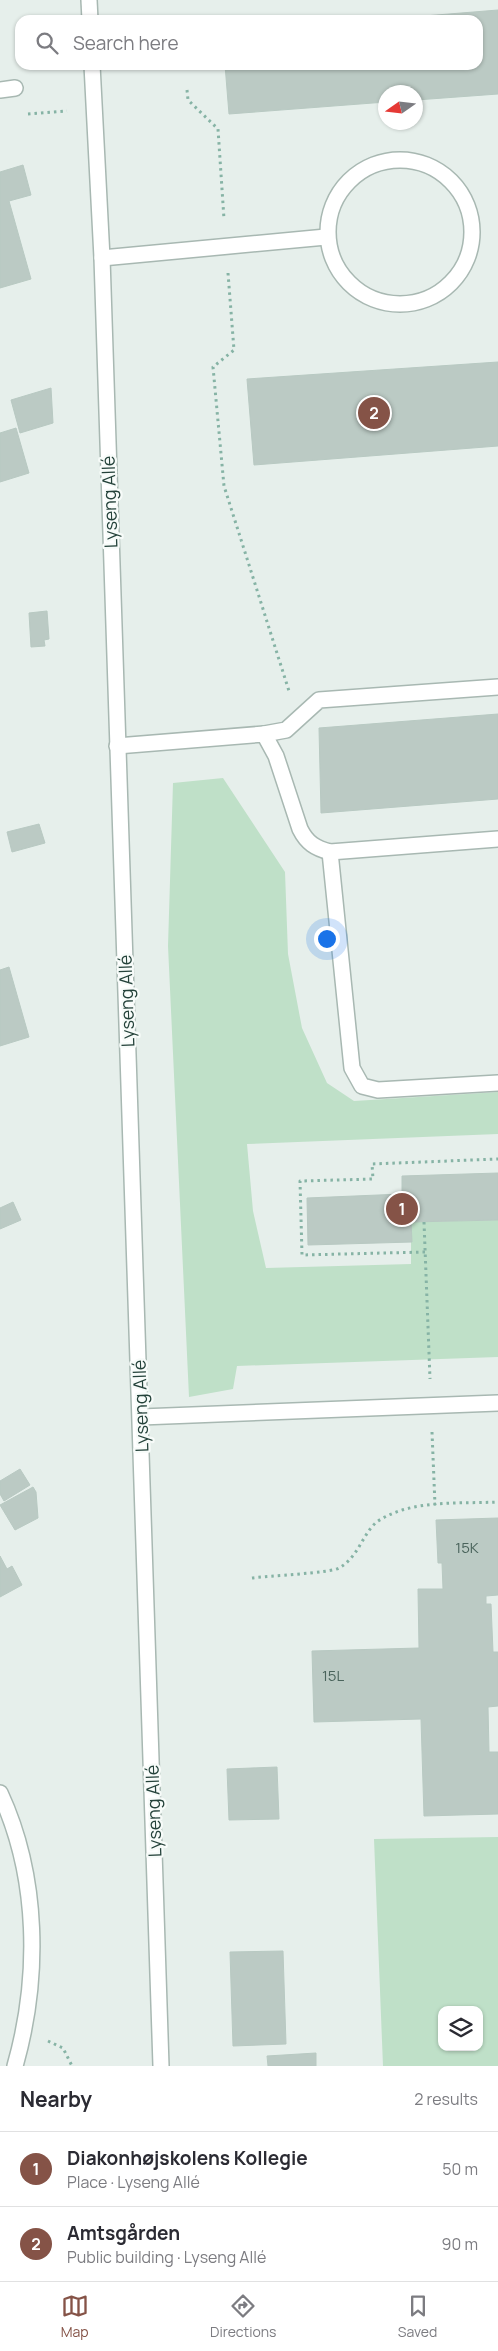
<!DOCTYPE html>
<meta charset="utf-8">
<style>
:root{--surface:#fff;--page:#f7f7f7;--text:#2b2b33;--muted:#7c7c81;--line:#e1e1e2;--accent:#855347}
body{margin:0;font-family:Manrope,sans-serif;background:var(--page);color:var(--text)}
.controls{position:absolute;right:15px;bottom:15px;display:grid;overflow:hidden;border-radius:10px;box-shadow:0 1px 4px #0004}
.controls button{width:45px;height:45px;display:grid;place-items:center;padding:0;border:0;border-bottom:1px solid var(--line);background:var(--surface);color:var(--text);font:25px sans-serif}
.compass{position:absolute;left:378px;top:85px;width:45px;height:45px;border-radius:50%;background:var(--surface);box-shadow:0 1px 4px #0004;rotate:256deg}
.you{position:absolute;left:326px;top:938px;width:18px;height:18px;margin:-12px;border:4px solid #fff;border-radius:50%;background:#1a73e8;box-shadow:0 0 0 8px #1a73e833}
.badge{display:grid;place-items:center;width:32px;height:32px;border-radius:50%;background:var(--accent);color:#fff;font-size:16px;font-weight:700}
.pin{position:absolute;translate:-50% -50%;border:2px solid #fff;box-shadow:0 1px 5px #0006}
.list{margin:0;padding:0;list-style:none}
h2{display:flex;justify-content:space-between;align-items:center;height:65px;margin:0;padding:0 20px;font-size:21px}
h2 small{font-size:16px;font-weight:400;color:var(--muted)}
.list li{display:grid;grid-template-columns:32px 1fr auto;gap:15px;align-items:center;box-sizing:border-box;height:75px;padding:0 20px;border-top:1px solid var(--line)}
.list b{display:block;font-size:19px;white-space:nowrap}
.list p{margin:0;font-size:16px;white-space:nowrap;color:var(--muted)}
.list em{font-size:16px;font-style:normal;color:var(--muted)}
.icon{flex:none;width:28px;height:28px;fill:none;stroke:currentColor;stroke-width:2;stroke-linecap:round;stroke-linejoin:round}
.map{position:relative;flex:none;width:498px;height:2066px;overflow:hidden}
.search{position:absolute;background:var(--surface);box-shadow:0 1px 4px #0004;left:15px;right:15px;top:15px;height:55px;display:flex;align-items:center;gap:12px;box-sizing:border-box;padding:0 18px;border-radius:15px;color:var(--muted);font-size:19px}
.sheet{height:215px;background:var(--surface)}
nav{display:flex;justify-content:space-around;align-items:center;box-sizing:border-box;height:70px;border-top:1px solid var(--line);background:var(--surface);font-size:14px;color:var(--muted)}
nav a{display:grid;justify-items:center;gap:2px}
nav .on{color:var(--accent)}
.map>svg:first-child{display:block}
</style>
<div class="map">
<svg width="498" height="2066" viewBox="0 0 498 2066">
<rect width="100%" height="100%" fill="#e6efeb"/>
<g fill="#bfe0c8" fill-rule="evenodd">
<path d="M223 778 285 872 288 954 302 1028 327 1083 354 1101 498 1092V1134L247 1144 253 1211 266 1268 411 1264V1222L498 1220V1357L237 1366 233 1389 189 1397 168 946 173 783Z"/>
<path d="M498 1837V2066H383L374 1839ZM442 2010H479V2047H442Z"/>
</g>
<g fill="#bbcac4" stroke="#b8c9c2">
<path d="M498 10V94L416 100V92H386V102L229 114 225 65H478V20H375Z"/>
<path d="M23 165 31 195 9 201 31 279 0 288V172Z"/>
<path d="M498 362V446L254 465 247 379Z"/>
<path d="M51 388 53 423 20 433 11 400Z"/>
<path d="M16 428 29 473 0 482V433Z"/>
<path d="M47 611 49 639 44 640 45 646 31 647 29 613Z"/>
<path d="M498 714V799L321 813 319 728Z"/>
<path d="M39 824 45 843 12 852 7 832Z"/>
<path d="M9 967 29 1037 0 1046V970Z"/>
<path d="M498 1173V1220L411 1222 412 1242 308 1245 307 1198 402 1194V1176Z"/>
<path d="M13 1202 21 1220 0 1229V1208Z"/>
<path d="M20 1469 30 1485 4 1501 0 1494V1481Z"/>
<path d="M33 1487 36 1492 38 1518 15 1530 0 1505Z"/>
<path d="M498 1518V1595L486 1596V1604H491L493 1652H498V1706L488 1707 489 1752H498V1814L424 1816 421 1719 314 1722 312 1651 419 1648 418 1589H443L442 1563H438L436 1520Z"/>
<path d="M0 1556 7 1569 12 1566 22 1585 0 1597Z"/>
<path d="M277 1767 279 1819 229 1820 227 1769Z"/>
<path d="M283 1951 286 2044 233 2046 230 1952Z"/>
<path d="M316 2053V2066H268L267 2056Z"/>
</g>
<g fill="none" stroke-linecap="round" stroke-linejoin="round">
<g stroke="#a8b8b2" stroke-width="18">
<g id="lane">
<circle cx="400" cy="232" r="72"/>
<path d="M102 258 326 237"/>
<path d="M264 734 286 730 319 700 498 687"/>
<path d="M117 746 264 734 276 756 300 829C307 843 315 848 330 852L498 839"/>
<path d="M330 852 352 1068 362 1086 378 1090 498 1083"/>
<path d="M141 1417 498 1403"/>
</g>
</g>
<g stroke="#a8b8b2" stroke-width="18">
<g id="street">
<path d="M89 0 90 20"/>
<path d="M92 65 102 258 161 2066"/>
<path d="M0 90 15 88"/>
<path d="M0 1793C39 1877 40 1978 15 2066"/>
</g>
</g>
<g stroke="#86b3a5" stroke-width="3" stroke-dasharray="2.5 4" stroke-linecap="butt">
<path d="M187 90 188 100 218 129 224 219"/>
<path d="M28 114 67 111"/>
<path d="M228 273 234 350 213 367 224 486 289 691"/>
<path d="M424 1222 430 1379"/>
<path d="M425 1252 302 1255 300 1181 373 1179 372 1164 498 1159"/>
<path d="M432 1432 435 1505"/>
<path d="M252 1578C266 1576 331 1573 339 1568 359 1557 363 1532 378 1521 412 1499 459 1504 498 1502"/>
<path d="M48 2041 63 2048 72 2066"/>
</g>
<use href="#lane" stroke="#fff" stroke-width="15"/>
<use href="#street" stroke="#fff" stroke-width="15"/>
</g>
<g text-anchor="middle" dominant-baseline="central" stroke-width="4.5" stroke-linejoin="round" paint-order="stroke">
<g font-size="15" fill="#4a645c">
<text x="467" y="1547">15K</text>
<text x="333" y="1675">15L</text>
</g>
<g font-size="18" fill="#24423a" stroke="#f7fbf9">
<text transform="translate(109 502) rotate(-92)">Lyseng Allé</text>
<text transform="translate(126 1001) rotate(-92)">Lyseng Allé</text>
<text transform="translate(140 1406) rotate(-92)">Lyseng Allé</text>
<text transform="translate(153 1811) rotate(-92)">Lyseng Allé</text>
</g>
</g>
</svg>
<div class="controls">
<button><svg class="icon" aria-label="layers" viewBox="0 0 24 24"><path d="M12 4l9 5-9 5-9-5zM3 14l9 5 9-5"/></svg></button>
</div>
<svg class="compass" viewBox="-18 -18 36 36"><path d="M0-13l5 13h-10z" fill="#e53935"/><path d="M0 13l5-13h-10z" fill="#7c7c81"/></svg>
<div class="you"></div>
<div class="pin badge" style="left:402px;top:1209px">1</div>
<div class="pin badge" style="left:374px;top:413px">2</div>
<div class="search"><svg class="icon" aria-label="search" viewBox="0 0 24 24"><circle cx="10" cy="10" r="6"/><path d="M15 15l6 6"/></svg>Search here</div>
</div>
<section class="sheet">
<h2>Nearby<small>2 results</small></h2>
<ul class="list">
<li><span class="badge">1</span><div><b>Diakonhøjskolens Kollegie</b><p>Place · Lyseng Allé</p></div><em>50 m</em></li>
<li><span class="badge">2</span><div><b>Amtsgården</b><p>Public building · Lyseng Allé</p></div><em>90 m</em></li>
</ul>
</section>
<nav>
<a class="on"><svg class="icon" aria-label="map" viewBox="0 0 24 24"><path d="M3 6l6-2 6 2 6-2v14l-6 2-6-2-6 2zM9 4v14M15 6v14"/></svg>Map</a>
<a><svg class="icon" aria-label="directions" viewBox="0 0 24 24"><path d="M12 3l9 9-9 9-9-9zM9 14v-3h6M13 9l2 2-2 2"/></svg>Directions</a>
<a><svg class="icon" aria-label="saved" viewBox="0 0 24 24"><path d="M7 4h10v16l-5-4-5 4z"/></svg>Saved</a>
</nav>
